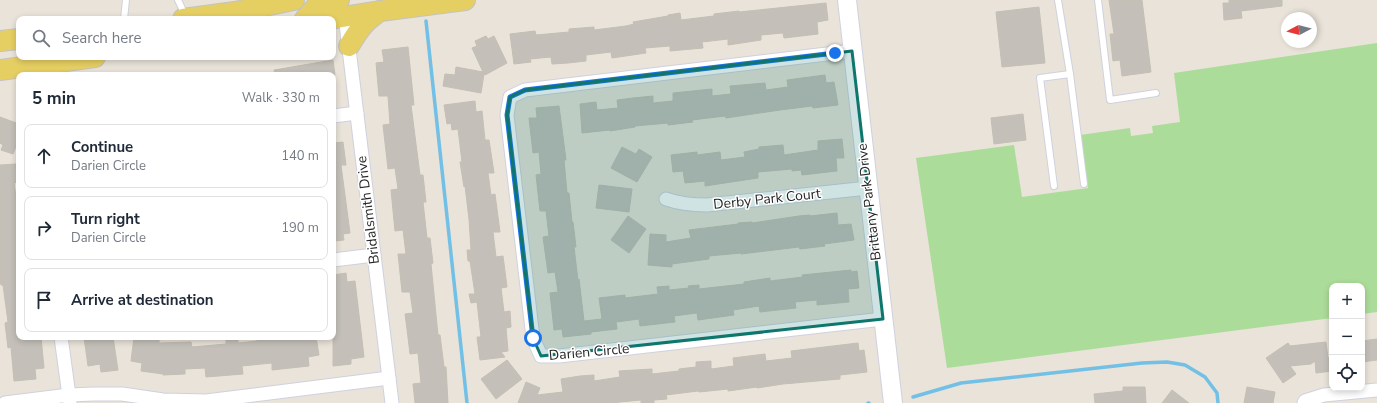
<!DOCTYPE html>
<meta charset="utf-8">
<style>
:root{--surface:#fff;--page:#f2f2f3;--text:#1f2937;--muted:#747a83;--line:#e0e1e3}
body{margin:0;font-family:"Nunito Sans",sans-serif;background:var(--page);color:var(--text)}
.controls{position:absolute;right:12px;bottom:12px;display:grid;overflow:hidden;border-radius:8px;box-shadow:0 2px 6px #0003}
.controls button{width:36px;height:36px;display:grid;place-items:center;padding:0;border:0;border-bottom:1px solid var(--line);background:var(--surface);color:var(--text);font:20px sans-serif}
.compass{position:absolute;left:1281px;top:12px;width:36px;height:36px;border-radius:50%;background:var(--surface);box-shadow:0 2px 6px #0003;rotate:263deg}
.stop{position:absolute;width:12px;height:12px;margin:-9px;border:3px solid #1a73e8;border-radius:50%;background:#fff}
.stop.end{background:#1a73e8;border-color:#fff;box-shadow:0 1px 4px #0008}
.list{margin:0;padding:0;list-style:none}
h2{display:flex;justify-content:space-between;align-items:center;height:52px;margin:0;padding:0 16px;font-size:17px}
h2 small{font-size:13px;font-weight:400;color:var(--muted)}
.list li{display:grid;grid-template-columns:26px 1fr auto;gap:12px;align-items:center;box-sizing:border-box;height:64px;margin:0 8px 8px;padding:0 8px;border:1px solid var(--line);border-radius:8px}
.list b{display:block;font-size:15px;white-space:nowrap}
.list p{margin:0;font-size:13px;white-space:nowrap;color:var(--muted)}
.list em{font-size:13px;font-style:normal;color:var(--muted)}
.icon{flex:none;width:22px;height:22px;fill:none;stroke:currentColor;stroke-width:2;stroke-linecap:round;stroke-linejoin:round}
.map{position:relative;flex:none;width:1377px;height:403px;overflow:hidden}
.search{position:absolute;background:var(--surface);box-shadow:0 2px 6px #0003;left:16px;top:16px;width:320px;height:44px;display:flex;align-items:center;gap:10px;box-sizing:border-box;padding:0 14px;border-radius:8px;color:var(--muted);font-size:15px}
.panel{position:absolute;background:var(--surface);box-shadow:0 2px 6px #0003;left:16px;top:72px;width:320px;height:268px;border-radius:8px}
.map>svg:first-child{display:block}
</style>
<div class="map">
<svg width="1377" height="403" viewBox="0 0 1377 403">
<rect width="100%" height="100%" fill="#e9e3d9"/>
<path fill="#acdc99" d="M1377 43V312L1362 314V286H1332V318L947 368 916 158 1014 145 1022 197 1088 188 1080 135 1130 128 1131 136 1153 133 1152 126 1180 122 1174 73Z"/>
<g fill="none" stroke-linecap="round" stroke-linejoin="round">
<g stroke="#72c0e5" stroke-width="3.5">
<path d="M426 21 467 403"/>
<path d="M913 397 961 383 1142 363 1167 362 1185 365 1205 377 1217 393 1218 403"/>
<path d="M868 403H869"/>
</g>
</g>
<g fill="#c4c0b9" stroke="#c4bfb4">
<path d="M1109 0H1142L1151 72 1122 76 1120 60 1113 61 1110 34H1114Z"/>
<path d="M1229 0H1282V6L1241 11 1242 18 1224 20 1223 3H1229Z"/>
<path d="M826 3 828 20 817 22 818 34 784 38 783 33 761 35V40L728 45V39L702 42 703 48 670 51V46L645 48 646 53 612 58 611 52 586 55V61L568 63 552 64 551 57 530 59 531 62 514 64 510 34 535 31 536 35 569 32V29L594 27V30L626 26 634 24 633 22 668 16V15L680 13 681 20 714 16V14L739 11V12Z"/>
<path d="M1039 7 1045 63 1002 67 996 12Z"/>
<path d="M486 36 488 39 494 36 507 63 485 75 484 74 481 93 443 86 445 74 455 75 456 67 483 72 472 48 477 46 475 41Z"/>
<path d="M408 47 414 105H411L420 175H423L426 202H423L427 238H430L433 263 431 264 438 335H440L444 367H446L448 403H415L413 384 421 383 418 353 410 354 407 329 405 314 413 313 410 292H402L398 254H406L403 230 395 231 391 190 398 189 395 168 388 169 383 125 390 124 388 96H379L376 63 384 62 382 50Z"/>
<path d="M333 60 335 75H275L274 70Z"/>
<path d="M825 75 826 83 834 82 838 105 813 108 812 106 780 110 726 118 725 116 692 120 693 122 668 125V123L635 126V127L610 131V130L582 133 580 104 596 102 597 110 618 108 617 100 633 98 653 96V103L673 101V93L712 89V96L731 94 730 86 765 83 766 90 788 87 787 80Z"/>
<path d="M475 101 476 112 482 111 485 140H489L494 173H488L491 195 495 194 500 232H493L496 257 503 256 507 287 501 288 504 312 510 311 511 327 506 328 508 351 501 352 505 357 480 360 477 337H481L477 302 471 303 469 294H475L470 261H468L467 250H471L469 219 465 186 464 187 460 162H462L458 129 452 130 451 123 447 124 444 105Z"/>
<path d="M559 106 566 160H564L567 193H569L572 222H573L576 247H574L578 280 579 279 584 321 602 319 599 298 625 295V298L658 294 657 287 669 286V290L689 288 688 286 699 285V289L744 284V282L770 278V281L803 277 802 275 851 270V272L857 271 859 288 848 289 849 302 817 305V300L795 302 796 308 760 312 759 306 733 310 734 315 698 320 697 313 674 316 675 322 640 326 639 319 616 322 617 329 591 332V334L563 337 562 329 554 330 550 293 558 292 555 272 548 273 543 237 549 236 546 211H540L536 175 541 174 539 152 533 153 529 118H537L536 108Z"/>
<path d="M1023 114 1026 140 994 144 991 118Z"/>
<path d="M0 117 19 124 15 135 19 137V139L13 154 1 150 3 145 0 143Z"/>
<path d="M842 139 844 158H836L837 171 802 175 801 170 792 171V169L758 172V178L705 186V181L685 183 683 171 673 172 671 155 697 152V155L720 152 721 160 745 157 744 152 759 149V147L783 145 784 155 818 150V141Z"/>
<path d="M343 142 346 165H341L350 233 343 234 344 240 333 241V143Z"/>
<path d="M622 147 636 154 639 149 652 157 637 182 611 168Z"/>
<path d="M16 164 18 182 14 183 17 204H19V337H41L44 368 35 369 36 379 14 381 11 347 8 348 5 323 8 322 3 285H1L0 280V165Z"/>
<path d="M599 185 632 189 629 212 596 208Z"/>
<path d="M837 213 838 225 851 224 854 240 824 244 825 246 800 249 799 247 741 254V253L709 256V259L672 264V267L648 265 650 234 666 235V242L691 238 689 230 738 224V223L752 222V223L799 216 810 215V216Z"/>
<path d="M628 216 646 229 629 253 611 240Z"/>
<path d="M346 273 347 282 355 281 364 357 351 359V364L333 366V275Z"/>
<path d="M84 337H113L118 370 101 372 100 364 88 366Z"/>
<path d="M134 337 159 339V343L191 342 192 347 226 344V337H238V343L257 341V338L265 337H316L319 355 308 357 309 366 272 370V363L242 366 243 374 206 377 205 368 185 369V374L163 375V374L141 371 142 363 131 361Z"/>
<path d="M1377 339V360L1362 362V341Z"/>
<path d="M1326 342 1328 358 1331 357 1332 371 1316 373 1315 361 1311 364 1290 366 1296 374 1283 383 1266 358 1288 343 1290 346Z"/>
<path d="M858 343 859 351 864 350 867 372 840 375V379L783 384 757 388V387L728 391V389L699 392 698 391 666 395 667 399 654 400V403H641V400L610 403H518L526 382 540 388 537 395 563 392 561 379 580 376 594 375V381L620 377 619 371 652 369V374L679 371V369L696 367V362L711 361V369L734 366 733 358 765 354 766 361 792 358 791 351Z"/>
<path d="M507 360 522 379 496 399 481 379Z"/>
<path d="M1123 387H1145L1146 403H1095L1094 394 1123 391Z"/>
<path d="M1247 387 1275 392 1273 403H1244Z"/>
<path d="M1172 390 1189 403H1162Z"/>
</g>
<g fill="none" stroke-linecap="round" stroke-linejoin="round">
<g stroke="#cfd1df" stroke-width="8">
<g id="lane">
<path d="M178 0 185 15"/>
<path d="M1058 0 1070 74 1084 184"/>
<path d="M1098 0 1110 100 1156 93"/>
<path d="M124 19 126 0"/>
<path d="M1054 186 1040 78 1070 74"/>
</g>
</g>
<g stroke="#cfd1df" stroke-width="15">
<g id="street">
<path d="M345 16 392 403"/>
<path d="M852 51 525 90 510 97 507 115 533 338 541 356H559L883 319"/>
<path d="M333 116 357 113"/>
<path d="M666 199C680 204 693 205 707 205L868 188"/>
<path d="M333 260 374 255"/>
<path d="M61 337 70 403"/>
<path d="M5 403 69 395 94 394H122L163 400 206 401 389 378"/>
<path d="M1304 403 1305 401 1324 395 1377 390"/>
</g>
</g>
<g stroke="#cfd1df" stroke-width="20">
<path id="secondary" d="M847 0 893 403"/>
</g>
<g stroke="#c3c3c3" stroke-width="22">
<g id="primary">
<path d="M183 19 235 12 294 0"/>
<path d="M305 19 315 8 334 4 339 0"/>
<path d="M330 19 380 11 465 0"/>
<path d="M0 41 19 39"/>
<path d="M349 46C359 29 364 22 380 11"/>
<path d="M0 70 95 57"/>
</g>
</g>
<use href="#lane" stroke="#fff" stroke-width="6"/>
<use href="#street" stroke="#fff" stroke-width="13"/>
<use href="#secondary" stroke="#fff" stroke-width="18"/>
<use href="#primary" stroke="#e6cf62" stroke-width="20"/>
</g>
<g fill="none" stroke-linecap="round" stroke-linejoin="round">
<path stroke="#1a73e8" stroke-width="5" d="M533 338 507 115 510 97 525 90 835 53"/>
</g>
<path fill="#0f766e" fill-opacity="0.2" stroke="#0f766e" stroke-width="3" stroke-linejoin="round" d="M852 51 883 319 541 356 533 338 507 115 510 97 525 90Z"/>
<g text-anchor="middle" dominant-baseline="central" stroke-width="3" stroke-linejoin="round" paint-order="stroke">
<g font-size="14" fill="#272727" stroke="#fff">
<text transform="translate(767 199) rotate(-6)">Derby Park Court</text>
<text transform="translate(869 202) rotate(-97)">Brittany Park Drive</text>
<text transform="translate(368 210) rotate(-97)">Bridalsmith Drive</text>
<text transform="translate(589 352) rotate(-5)">Darien Circle</text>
</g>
</g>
</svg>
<div class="controls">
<button>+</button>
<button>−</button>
<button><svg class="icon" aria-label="locate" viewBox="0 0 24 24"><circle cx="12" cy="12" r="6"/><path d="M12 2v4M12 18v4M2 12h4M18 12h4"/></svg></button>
</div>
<svg class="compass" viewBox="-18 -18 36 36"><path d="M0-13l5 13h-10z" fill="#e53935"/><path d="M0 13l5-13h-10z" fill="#747a83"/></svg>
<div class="stop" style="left:533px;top:338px"></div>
<div class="stop end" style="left:835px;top:53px"></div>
<div class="search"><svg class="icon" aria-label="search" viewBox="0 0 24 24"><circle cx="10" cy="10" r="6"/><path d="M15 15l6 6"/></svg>Search here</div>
<section class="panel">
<h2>5 min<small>Walk · 330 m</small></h2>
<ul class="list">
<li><svg class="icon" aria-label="ahead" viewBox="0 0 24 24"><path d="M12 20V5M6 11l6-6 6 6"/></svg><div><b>Continue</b><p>Darien Circle</p></div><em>140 m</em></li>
<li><svg class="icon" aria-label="right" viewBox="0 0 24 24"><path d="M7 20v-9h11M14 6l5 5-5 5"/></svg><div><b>Turn right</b><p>Darien Circle</p></div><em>190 m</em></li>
<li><svg class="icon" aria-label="arrive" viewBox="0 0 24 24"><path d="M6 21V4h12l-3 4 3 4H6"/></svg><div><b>Arrive at destination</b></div></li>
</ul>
</section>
</div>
